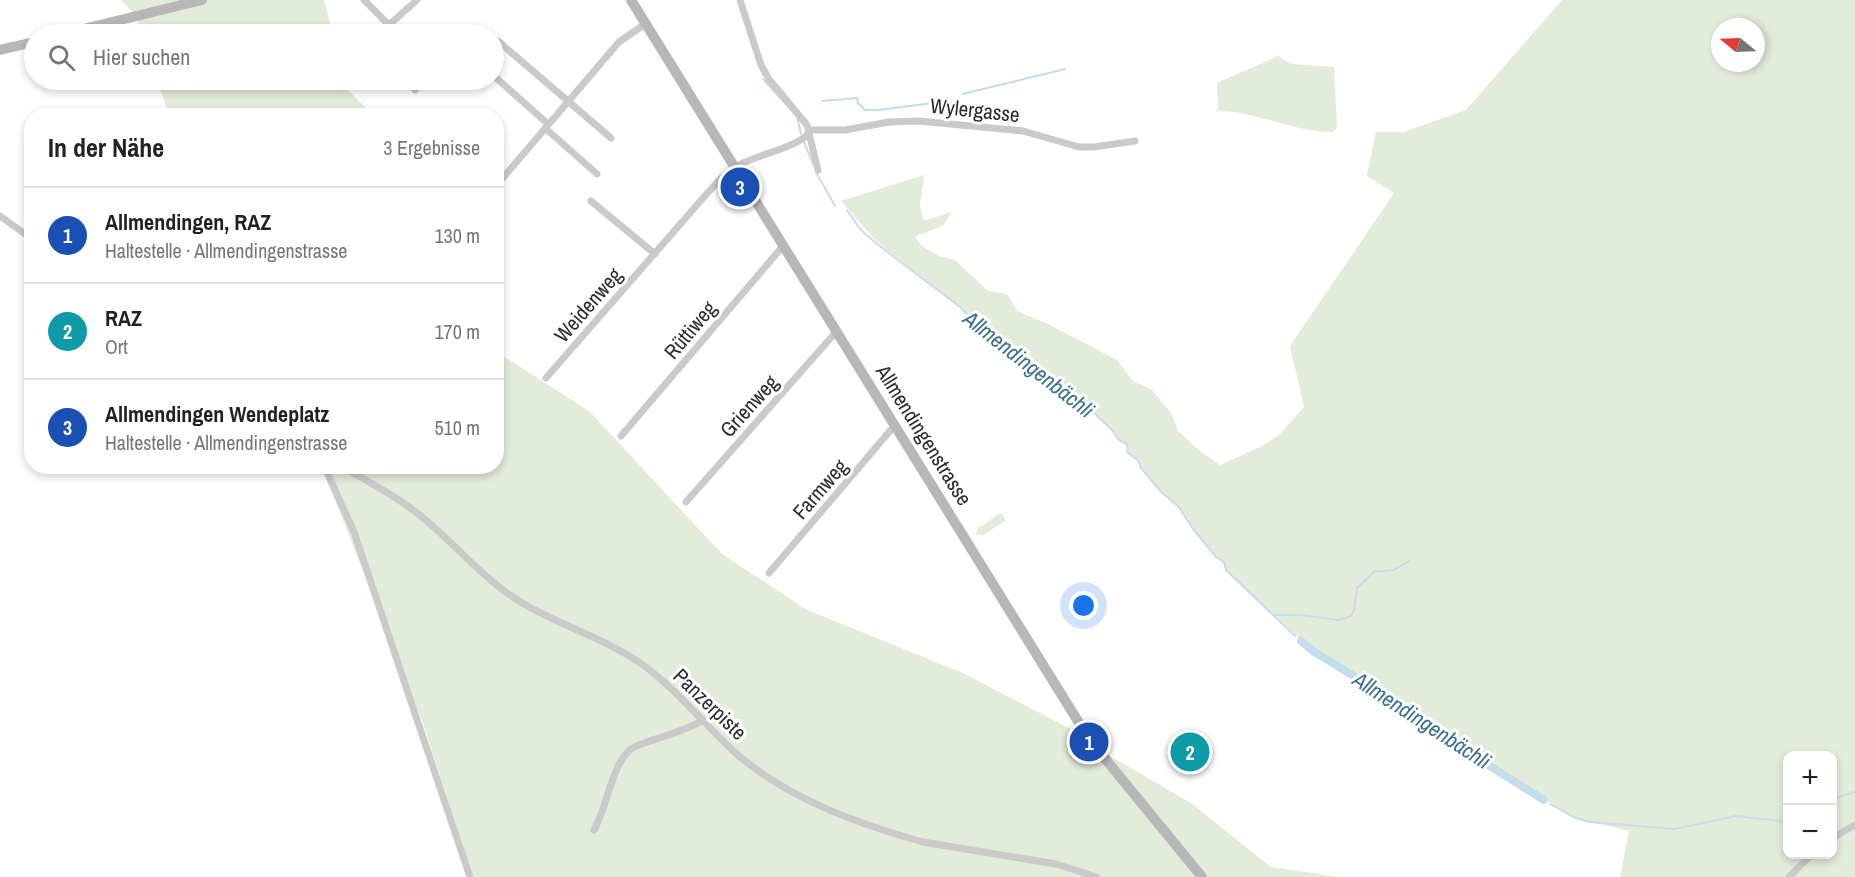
<!DOCTYPE html>
<html lang="de">
<meta charset="utf-8">
<style>
:root{--surface:#fff;--page:#f6f6f6;--text:#222;--muted:#767676;--line:#e0e0e0;--accent:#0b8043}
body{margin:0;font-family:"Archivo Narrow",sans-serif;background:var(--page);color:var(--text)}
.controls{position:absolute;right:18px;bottom:18px;display:grid;overflow:hidden;border-radius:12px;box-shadow:0 3px 9px #0003}
.controls button{width:54px;height:54px;display:grid;place-items:center;padding:0;border:0;border-bottom:2px solid var(--line);background:var(--surface);color:var(--text);font:30px sans-serif}
.compass{position:absolute;left:1711px;top:18px;width:54px;height:54px;border-radius:50%;background:var(--surface);box-shadow:0 3px 9px #0003;rotate:289deg}
.you{position:absolute;left:1084px;top:606px;width:21px;height:21px;margin:-15px;border:4px solid #fff;border-radius:50%;background:#1a73e8;box-shadow:0 0 0 9px #1a73e833}
.badge{display:grid;place-items:center;width:39px;height:39px;border-radius:50%;background:var(--accent);color:#fff;font-size:20px;font-weight:700}
.pin{position:absolute;translate:-50% -50%;border:3px solid #fff;box-shadow:0 2px 6px #0006}
.list{margin:0;padding:0;list-style:none}
h2{display:flex;justify-content:space-between;align-items:center;height:78px;margin:0;padding:0 24px;font-size:26px}
h2 small{font-size:20px;font-weight:400;color:var(--muted)}
.list li{display:grid;grid-template-columns:39px 1fr auto;gap:18px;align-items:center;box-sizing:border-box;height:96px;padding:0 24px;border-top:2px solid var(--line)}
.list b{display:block;font-size:22px;white-space:nowrap}
.list p{margin:0;font-size:20px;white-space:nowrap;color:var(--muted)}
.list em{font-size:20px;font-style:normal;color:var(--muted)}
.icon{flex:none;width:33px;height:33px;fill:none;stroke:currentColor;stroke-width:2;stroke-linecap:round;stroke-linejoin:round}
.map{position:relative;flex:none;width:1855px;height:877px;overflow:hidden}
.search{position:absolute;background:var(--surface);box-shadow:0 3px 9px #0003;left:24px;top:24px;width:480px;height:66px;display:flex;align-items:center;gap:15px;box-sizing:border-box;padding:0 21px;border-radius:33px;color:var(--muted);font-size:22px}
.panel{position:absolute;background:var(--surface);box-shadow:0 3px 9px #0003;left:24px;top:108px;width:480px;height:366px;border-radius:24px}
.map>svg:first-child{display:block}
</style>
<div class="map">
<svg width="1855" height="877" viewBox="0 0 1855 877">
<rect width="100%" height="100%" fill="#fff"/>
<g fill="#e3ebd9" fill-rule="evenodd">
<path d="M121 0H324L333 34H142L136 15Z"/>
<path d="M1562 0H1855V877H1620L1629 831 1575 818 1434 731 1416 713 1313 651 1226 570C1224 562 1221 562 1215 556 1200 541 1189 519 1176 504 1171 500 1165 497 1161 492 1149 480 1142 462 1128 453L1127 444 1119 440 1112 430 1071 391 1031 362 1025 360C1020 350 1003 344 993 337 981 328 970 318 960 307L877 242 841 201 924 175 920 206 924 221 951 212 944 225 915 237 923 247 939 256 955 260 988 291 1007 294 1017 311 1048 324 1117 360 1133 381 1152 390 1171 413 1178 431 1200 451 1220 465 1260 447 1279 435 1304 407 1290 346 1394 193 1367 176 1376 132H1404L1466 110ZM1720 27H1756V63H1720ZM1788 756H1832V854H1788Z"/>
<path d="M1278 56 1292 64 1334 67 1337 127 1334 132C1295 133 1257 111 1218 111L1217 83Z"/>
<path d="M157 80H338L373 115H169Z"/>
<path d="M497 352 590 412 722 554 807 610 963 673 1084 736 1103 752 1191 803 1271 867 1340 877H473L423 723 322 467 496 466Z"/>
<path d="M998 514H1003L1005 521 983 535H976L978 527 982 526Z"/>
</g>
<g fill="none" stroke-linecap="round" stroke-linejoin="round">
<g stroke="#c4ddec" stroke-width="2">
<path d="M763 79 791 110"/>
<path d="M963 94 1065 69"/>
<path d="M822 101 857 98 858 103 865 110H878L933 103"/>
<path d="M797 116 801 134"/>
<path d="M804 142 814 166"/>
<path d="M816 172 835 206"/>
<path d="M847 210 860 229 877 244 960 307C970 318 981 328 993 337 1002 344 1020 350 1025 360L1031 362 1071 391 1112 430 1119 440 1127 444 1128 453 1138 460 1141 468 1162 493 1178 506 1193 529 1216 557 1224 562 1226 570 1295 636"/>
<path d="M1273 615H1299L1339 620 1351 616 1354 610 1357 588 1374 572 1394 570 1409 561"/>
<path d="M1832 799 1855 792"/>
<path d="M1550 804 1575 818 1590 822 1674 829 1736 816 1788 822"/>
</g>
<path stroke="#c4ddec" stroke-width="8" d="M1301 641 1313 651 1416 714 1434 731 1544 800"/>
<g stroke="#cacaca" stroke-width="7">
<path d="M364 0 389 25 417 0"/>
<path d="M740 0 761 65 769 79 807 125 818 170"/>
<path d="M380 34 389 25 399 34"/>
<path d="M498 41 611 138"/>
<path d="M494 76 548 124"/>
<path d="M334 81 336 80"/>
<path d="M415 90 423 80"/>
<path d="M545 128 597 174"/>
<path d="M809 130H845L889 122 919 121 1023 131 1079 147H1094L1135 141"/>
<path d="M496 186 619 42 645 24"/>
<path d="M591 201 655 254"/>
<path d="M0 216 32 239"/>
<path d="M546 378 703 198C713 187 724 173 737 166 755 155 797 148 809 133"/>
<path d="M621 436 783 246"/>
<path d="M324 466 354 532 470 877"/>
<path d="M341 466C369 482 398 497 422 517 452 541 476 571 507 593 549 623 601 635 643 665 679 691 706 727 739 756 790 799 858 824 923 842L1056 864 1097 877"/>
<path d="M686 502 836 332"/>
<path d="M769 573 895 425"/>
<path d="M594 830C607 808 612 764 630 750 634 746 642 744 647 742 666 735 686 731 703 720"/>
<path d="M1832 838 1855 825"/>
<path d="M1789 877 1812 854"/>
</g>
<g stroke="#b7b7b7" stroke-width="10">
<path d="M631 0 1089 739 1202 877"/>
<path d="M63 34 202 0"/>
<path d="M0 50 34 42"/>
</g>
</g>
<g text-anchor="middle" dominant-baseline="central" stroke-width="6" stroke-linejoin="round" paint-order="stroke">
<g font-size="21" fill="#2d2d2d" stroke="#fff">
<text transform="translate(975 110) rotate(6)">Wylergasse</text>
<text transform="translate(588 305) rotate(-49)">Weidenweg</text>
<text transform="translate(690 330) rotate(-50)">Rüttiweg</text>
<text transform="translate(749 406) rotate(-48)">Grienweg</text>
<text transform="translate(924 435) rotate(58)">Allmendingenstrasse</text>
<text transform="translate(820 489) rotate(-49)">Farmweg</text>
<text transform="translate(710 704) rotate(44)">Panzerpiste</text>
</g>
<g font-size="22" font-style="italic" fill="#386f92" stroke="#fff">
<text transform="translate(1029 364) rotate(38)">Allmendingenbächli</text>
<text transform="translate(1422 720) rotate(33)">Allmendingenbächli</text>
</g>
</g>
</svg>
<div class="controls">
<button>+</button>
<button>−</button>
</div>
<svg class="compass" viewBox="-18 -18 36 36"><path d="M0-13l5 13h-10z" fill="#e53935"/><path d="M0 13l5-13h-10z" fill="#767676"/></svg>
<div class="you"></div>
<div class="pin badge" style="left:1089px;top:742px;background:#1a4fb4">1</div>
<div class="pin badge" style="left:1190px;top:752px;background:#0f9aa8">2</div>
<div class="pin badge" style="left:740px;top:187px;background:#1a4fb4">3</div>
<div class="search"><svg class="icon" aria-label="search" viewBox="0 0 24 24"><circle cx="10" cy="10" r="6"/><path d="M15 15l6 6"/></svg>Hier suchen</div>
<section class="panel">
<h2>In der Nähe<small>3 Ergebnisse</small></h2>
<ul class="list">
<li><span class="badge" style="background:#1a4fb4">1</span><div><b>Allmendingen, RAZ</b><p>Haltestelle · Allmendingenstrasse</p></div><em>130 m</em></li>
<li><span class="badge" style="background:#0f9aa8">2</span><div><b>RAZ</b><p>Ort</p></div><em>170 m</em></li>
<li><span class="badge" style="background:#1a4fb4">3</span><div><b>Allmendingen Wendeplatz</b><p>Haltestelle · Allmendingenstrasse</p></div><em>510 m</em></li>
</ul>
</section>
</div>
